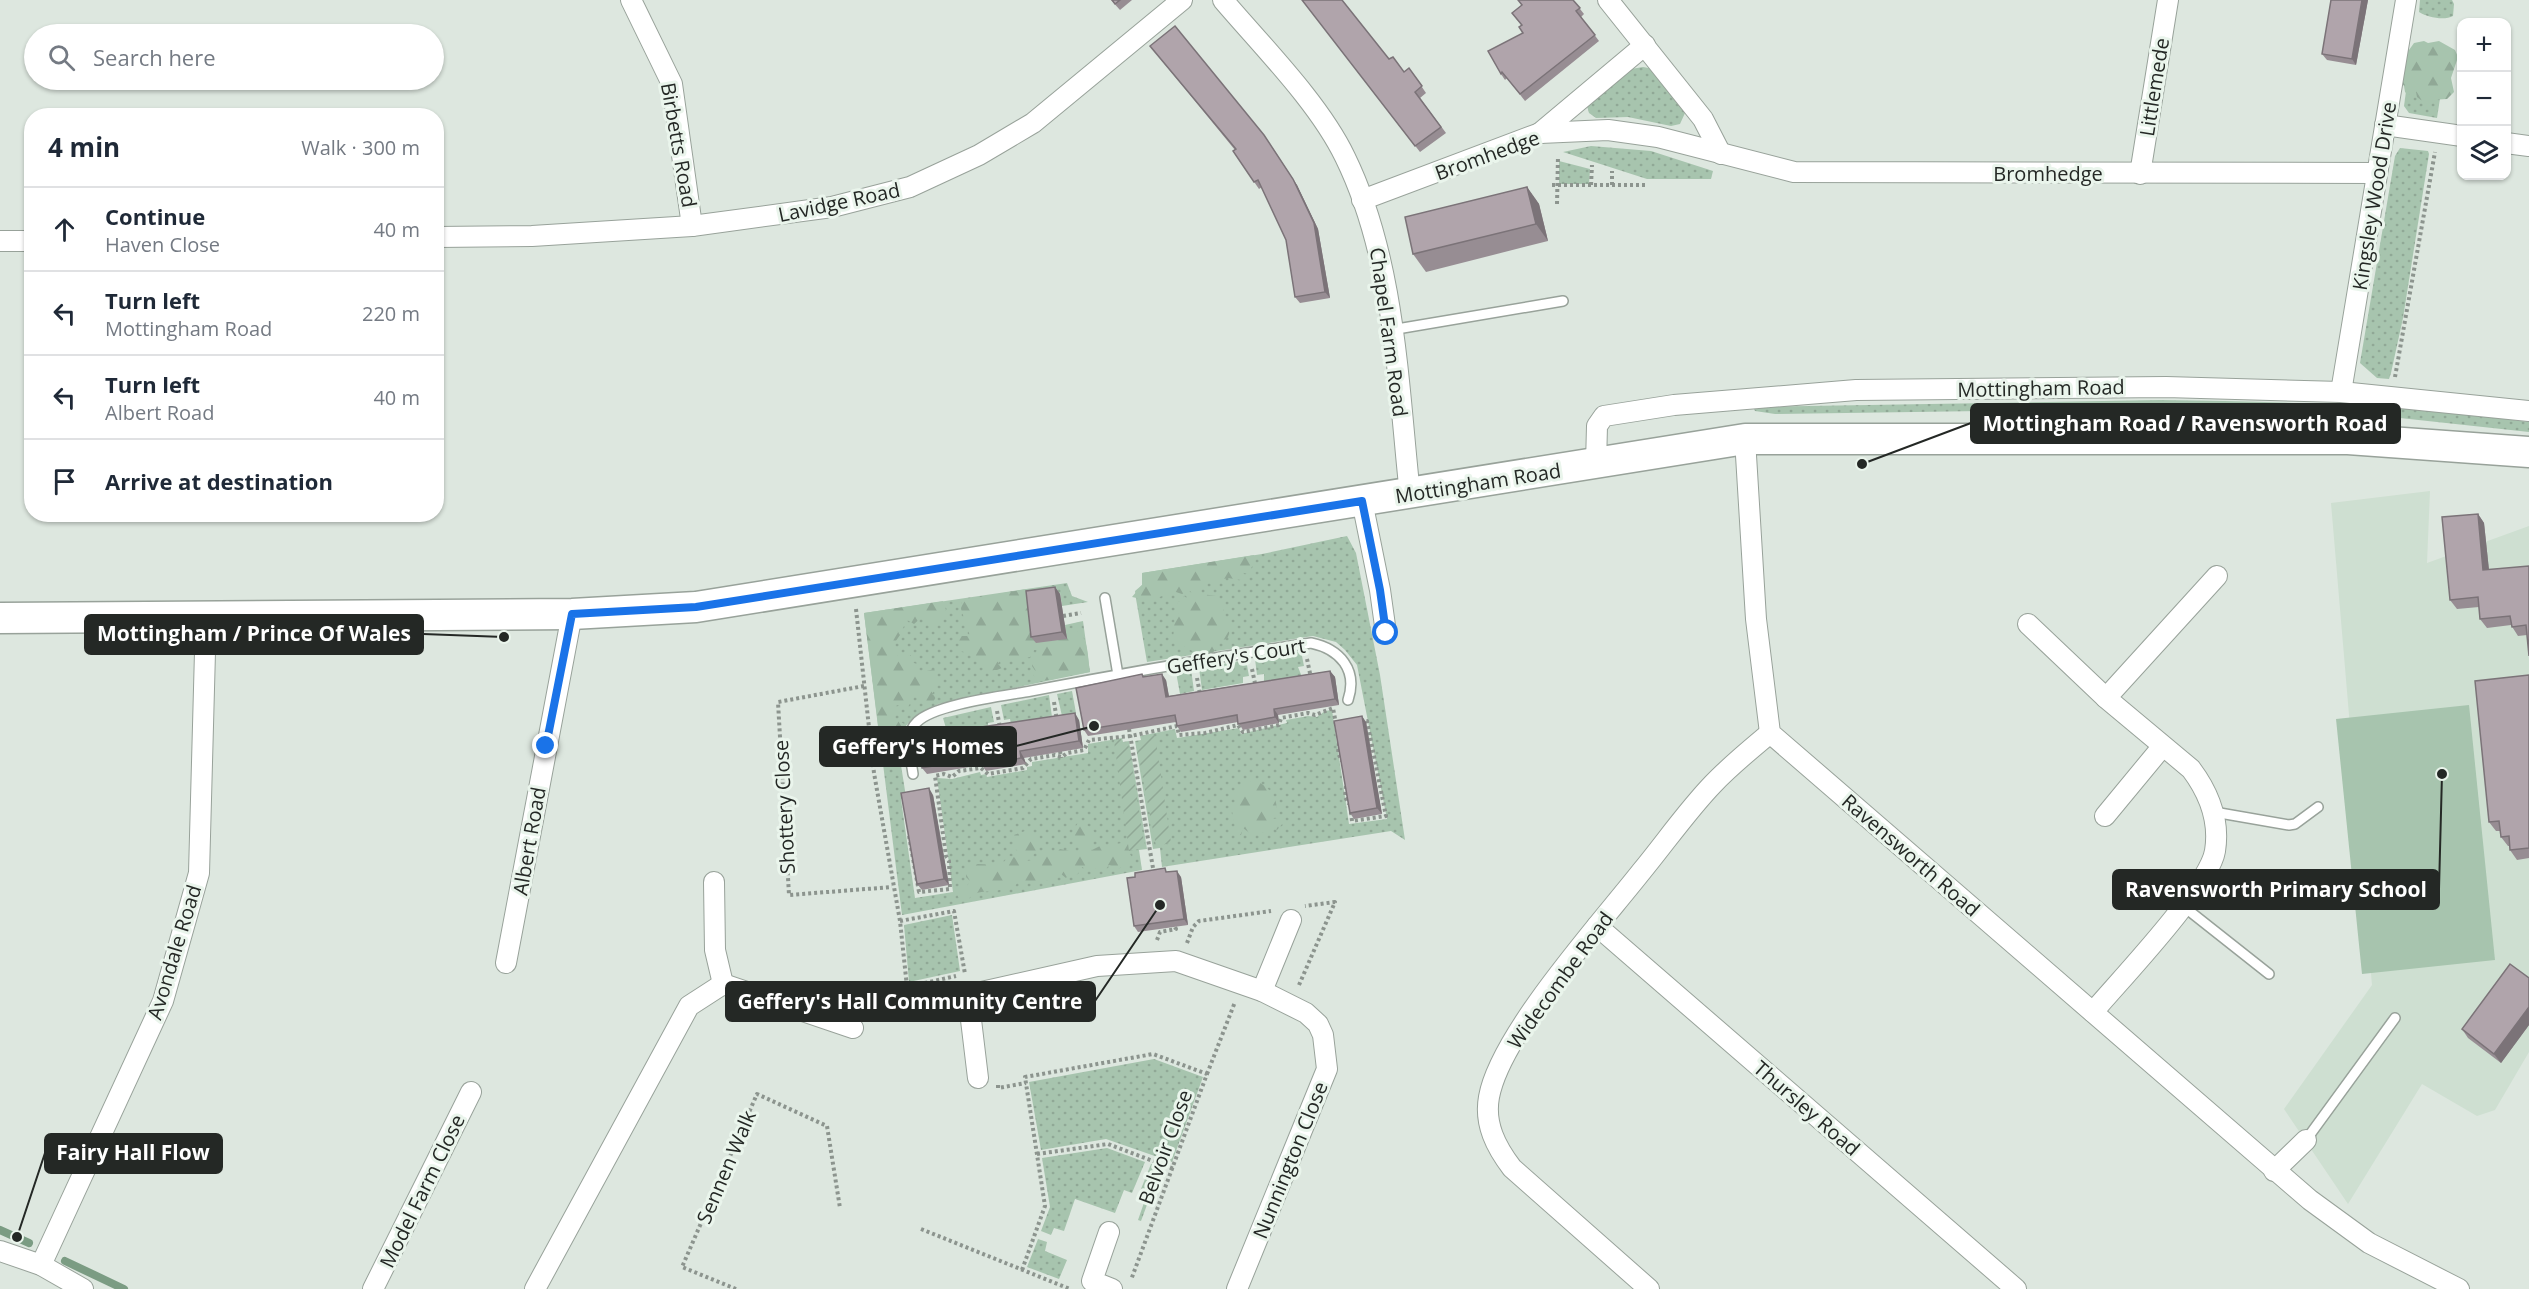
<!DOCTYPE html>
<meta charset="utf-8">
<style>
:root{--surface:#fff;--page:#f6f6f7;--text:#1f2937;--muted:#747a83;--line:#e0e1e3}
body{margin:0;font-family:"Open Sans",sans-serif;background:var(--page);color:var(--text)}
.controls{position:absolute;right:18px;top:18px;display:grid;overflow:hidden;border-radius:12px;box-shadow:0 2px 4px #0004}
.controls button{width:54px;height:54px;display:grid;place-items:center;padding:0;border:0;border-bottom:2px solid var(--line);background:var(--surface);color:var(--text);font:30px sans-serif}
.stop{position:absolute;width:18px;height:18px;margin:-14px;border:4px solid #1a73e8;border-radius:50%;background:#fff}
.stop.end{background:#1a73e8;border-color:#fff;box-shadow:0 2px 6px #0008}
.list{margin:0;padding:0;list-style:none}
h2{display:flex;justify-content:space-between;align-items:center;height:78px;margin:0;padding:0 24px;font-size:26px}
h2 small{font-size:20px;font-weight:400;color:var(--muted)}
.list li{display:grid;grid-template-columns:39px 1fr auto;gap:18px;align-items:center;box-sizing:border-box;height:84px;padding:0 24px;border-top:2px solid var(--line)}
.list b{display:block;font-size:22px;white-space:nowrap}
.list p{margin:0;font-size:20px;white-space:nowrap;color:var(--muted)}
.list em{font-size:20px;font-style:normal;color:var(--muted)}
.icon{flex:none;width:33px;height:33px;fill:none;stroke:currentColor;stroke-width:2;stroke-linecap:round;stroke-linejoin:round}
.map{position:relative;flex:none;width:2529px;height:1289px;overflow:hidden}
.search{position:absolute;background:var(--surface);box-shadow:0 2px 4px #0004;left:24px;top:24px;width:420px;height:66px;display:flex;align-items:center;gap:15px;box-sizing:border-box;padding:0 21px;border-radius:33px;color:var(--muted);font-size:22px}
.panel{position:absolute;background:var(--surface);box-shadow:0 2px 4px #0004;left:24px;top:108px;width:420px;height:414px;border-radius:24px}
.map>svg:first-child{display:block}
</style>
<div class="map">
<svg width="2529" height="1289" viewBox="0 0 2529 1289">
<defs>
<pattern id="grass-dots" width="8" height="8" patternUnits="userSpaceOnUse" patternTransform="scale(1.5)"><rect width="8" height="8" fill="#a7c4ae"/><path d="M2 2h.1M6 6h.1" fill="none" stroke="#90a896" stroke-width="1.8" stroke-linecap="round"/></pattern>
<pattern id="forest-firs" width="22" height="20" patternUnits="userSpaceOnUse" patternTransform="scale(1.5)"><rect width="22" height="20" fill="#a7c4ae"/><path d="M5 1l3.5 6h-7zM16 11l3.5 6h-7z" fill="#90a896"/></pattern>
<pattern id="garden-furrows" width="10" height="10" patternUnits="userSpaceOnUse" patternTransform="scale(1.5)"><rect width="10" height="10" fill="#a7c4ae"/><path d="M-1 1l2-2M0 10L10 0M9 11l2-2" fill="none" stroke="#90a896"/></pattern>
</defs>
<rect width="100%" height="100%" fill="#dde7df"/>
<path fill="#cedfd1" d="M2430 491 2427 563 2529 526V1052L2495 1110 2477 1116 2422 1084 2348 1204 2284 1109 2372 985 2331 503Z"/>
<g fill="url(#grass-dots)">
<path d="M2420 0H2452L2454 4 2453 16C2444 21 2427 17 2419 12Z"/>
<path d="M2410 62 2445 66 2437 118 2409 113 2404 106Z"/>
<path d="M1643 67 1654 69 1682 103 1685 113 1680 124 1671 126 1628 117 1596 118 1589 113 1587 106 1631 69Z"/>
<path d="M1591 146 1651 151 1713 171 1711 179H1647L1563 152Z"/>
<path d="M2400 148 2428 151 2429 154 2403 318 2391 373 2389 379 2377 378 2360 363 2395 156Z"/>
<path d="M1559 161 1590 169 1589 184H1559Z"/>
<path d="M2160 400C2284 402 2406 404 2529 422V432L2354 413 2129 409 1775 414 1755 411 1753 407Z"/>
<path d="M1347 536 1356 553 1380 675 1405 840 1391 831 1162 867 1160 848 1153 849 1135 741 1141 740 1140 736 1175 729 1177 738 1239 728 1241 734 1287 723 1286 720 1308 716 1317 717 1325 711 1332 710 1349 824 1387 819 1357 665 1345 650 1336 642 1313 636 1147 662 1136 599 1135 591 1142 585V573L1262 554Z"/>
<path d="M1067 583 1072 596 1088 602 1062 606 1060 593 1031 597 1066 638 1065 625 1083 621 1090 672 938 704 913 718 903 729 898 746 906 797 901 799 915 898 953 892 937 778 952 779 980 772 981 775 986 774 987 777 1027 770V767L1032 766V762L1088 753V744L1122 738 1123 742 1129 741 1147 849 1139 850 1142 870 902 915 864 613Z"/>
<path d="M1301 651 1304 666 1298 667 1302 677 1264 682V674L1257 675 1255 659Z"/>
<path d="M1246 660 1249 676 1243 677V683L1202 690 1199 668Z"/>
<path d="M1191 669 1194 691 1180 694 1176 672Z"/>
<path d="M1072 691 1076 713 1062 716 1057 694Z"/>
<path d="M1049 695 1052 717 1011 724 1010 719 1004 720 1001 705Z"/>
<path d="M991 707 994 722 988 723V728L948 735 943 718Z"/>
<path d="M952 915 960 971 909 982 904 925Z"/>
<path d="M1154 1059 1203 1077 1172 1162 1106 1139 1041 1150 1029 1082Z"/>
<path d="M1107 1148 1145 1162 1132 1193 1124 1190 1115 1213 1075 1199 1064 1231 1054 1228 1051 1235 1041 1231 1050 1207 1042 1158Z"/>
<path d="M1151 1164 1161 1167 1141 1221 1138 1220 1146 1197 1139 1194Z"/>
<path d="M1038 1239 1047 1242 1045 1251 1067 1260 1059 1279 1027 1267Z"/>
</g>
<g fill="url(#forest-firs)">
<path d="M2424 41 2428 43 2439 41 2455 50 2458 57 2451 78 2454 92 2447 99 2431 100 2425 103 2417 97 2416 92 2408 95 2405 92 2404 86 2400 80 2406 61 2405 51 2409 50 2414 43Z"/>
<path d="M1254 555 1256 559 1248 574 1240 572 1243 578 1241 580 1228 578 1202 584 1199 592 1202 594 1216 596 1217 601H1225L1223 614 1231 629 1227 639 1222 640 1212 654 1194 652 1173 640 1175 615 1179 613 1177 602 1182 601 1184 596 1191 601 1194 595 1190 591 1182 594 1173 591 1151 601 1132 597 1142 585V573Z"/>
<path d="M1027 589 1066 639 1065 631 1069 628C1090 631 1087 655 1090 672L1037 682 1033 674 1036 672 1032 666 1037 650H1034L1030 657 1006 662 1004 659 1000 660 998 664 1002 668 997 670H988L977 663 978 657 961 651 958 640 960 636H970L961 609 962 600Z"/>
<path d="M943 601 946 610 943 612 942 620 935 625 928 623 922 617 914 624 907 620 902 630 897 631 900 635 891 648 898 656 911 655V662L917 664V669L923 672 934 669 939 682 932 694 936 697 933 702H923L917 692 908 707 898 705 894 707V718L906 725 899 739V758L883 767 864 613Z"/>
<path d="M1255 780C1270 788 1277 796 1277 812L1268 820 1278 818 1283 823 1277 830 1272 826 1265 833 1255 831 1251 834 1243 828 1241 835 1236 836 1231 830 1235 826 1232 811 1236 805 1235 799 1241 784Z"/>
<path d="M1078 823 1088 826 1096 834 1087 843 1092 850 1100 846 1110 853 1111 845 1127 842 1134 848 1130 854 1135 862 1132 865 1124 864 1119 869 1109 865 1106 869 1096 868 1093 873 1082 867 1077 875 1070 873 1066 878 1061 874 1054 881 1041 880 1035 884 1030 881 1025 885 1018 882 1015 886H1007C996 896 977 886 968 900L958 897 959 886H967L970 881 966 877 967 867 978 864 1001 865 1009 856 1021 859 1017 850 1011 849 1018 843 1014 835 1028 830 1035 834 1039 831C1040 843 1041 854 1027 857L1026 861 1040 859 1046 852 1055 854 1060 849 1079 853 1081 844 1072 837 1073 830Z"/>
</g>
<g fill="url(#garden-furrows)">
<path d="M1155 735 1171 843 1156 846 1136 743 1142 742V737Z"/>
<path d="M1121 739 1122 743 1128 742 1145 848 1129 851 1114 741Z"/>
</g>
<path fill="#a7c4ae" d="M2469 705 2495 960 2362 974 2336 719Z"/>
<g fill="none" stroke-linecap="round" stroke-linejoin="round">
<g stroke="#7b9c83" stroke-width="8">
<path d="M0 1230 29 1243"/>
<path d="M65 1261 124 1289"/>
</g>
<g stroke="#98a29a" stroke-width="12">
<g id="lane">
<path d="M1391 330 1563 301"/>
<path d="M1105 598 1118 675"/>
<path d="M913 774C911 758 903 735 917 722 935 704 1004 696 1031 691 1124 673 1217 657 1311 643 1340 649 1358 670 1348 700"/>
<path d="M2214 812 2289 825 2295 824 2318 807"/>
<path d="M2183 906 2269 974"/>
<path d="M2306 1140 2395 1018"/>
</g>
</g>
<g stroke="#98a29a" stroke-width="22">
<g id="street">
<path d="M631 0 672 84 692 226"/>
<path d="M1223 0C1263 47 1319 103 1345 157 1395 259 1398 383 1410 495"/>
<path d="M1608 0 1703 119 1721 154"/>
<path d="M2385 125 2462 136"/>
<path d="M1540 133 1645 45"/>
<path d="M2506 143 2529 146"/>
<path d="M2140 174 2168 0"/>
<path d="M1362 200 1540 133 1608 130 1658 137 1794 172 2377 173"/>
<path d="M436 237 532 236 692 226 832 207 910 187 979 155 1033 123 1182 0"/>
<path d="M0 241H32"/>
<path d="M2341 392 2406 0"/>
<path d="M1745 439 1756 619 1770 733 2310 1200 2369 1243 2459 1289"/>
<path d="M1596 464 1597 426 1604 416 1674 405 1856 390 2166 387 2341 392 2529 411"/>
<path d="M1362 501 1380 590 1386 633"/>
<path d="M2028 624 2106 698"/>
<path d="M2105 816 2162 747"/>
<path d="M714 882 715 950 723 984"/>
<path d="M1597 926 2016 1289"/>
<path d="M506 963 572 614"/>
<path d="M1262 991 1291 920"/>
<path d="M2093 1012C2120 980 2209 887 2215 851 2220 820 2209 793 2191 769L2106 698 2217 576"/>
<path d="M978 1078 968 995 1097 966 1176 961 1262 991 1306 1013 1318 1024 1323 1035 1327 1069 1237 1289"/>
<path d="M2274 1171 2306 1140"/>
<path d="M1109 1232 1092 1281 1112 1289"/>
<path d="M0 1251 41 1265 83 1289"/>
<path d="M41 1265 163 1001 199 873 206 615"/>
<path d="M373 1289 471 1092"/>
<path d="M535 1289 689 1006 723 984 853 1028"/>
<path d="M1649 1289 1512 1168C1496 1147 1484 1124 1489 1097 1500 1035 1600 924 1641 872 1665 843 1687 811 1713 784 1730 766 1751 749 1770 733"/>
</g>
</g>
<g stroke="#98a29a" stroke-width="33">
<path id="primary" d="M0 618 572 614 696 607 1745 439H2348L2529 452"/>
</g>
<g stroke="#8c948e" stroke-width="4" stroke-dasharray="3 3" stroke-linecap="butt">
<path d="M1552 185H1648"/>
<path d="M1591 185 1592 165"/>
<path d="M1612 185V171"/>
<path d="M1557 204 1558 156"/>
<path d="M2395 377 2435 152"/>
<path d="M856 609 874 773 900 921 907 987 870 1015"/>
<path d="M1063 616 1081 613"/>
<path d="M1307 659 1311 678"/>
<path d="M1252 669 1256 688"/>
<path d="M1197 678 1200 694"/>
<path d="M864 686 778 702 789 895 892 887"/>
<path d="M1054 702 1057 721"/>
<path d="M997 711 1000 728"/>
<path d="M1129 729 1153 868"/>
<path d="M1339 743 1338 753 1342 761"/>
<path d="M1060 751 1061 758"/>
<path d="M1346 786 1345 797 1349 804"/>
<path d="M1351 812 1352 821 1386 816 1367 721 1360 720"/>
<path d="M909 836 919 892 950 889 949 861 946 856 935 776 944 774 952 777 959 771 981 768 988 774 1023 768 1031 759 1055 755 1062 757 1067 753 1084 750 1089 740 1131 736 1177 726 1179 735 1205 733 1238 725 1243 732 1279 725 1281 718 1308 713 1315 715 1333 708 1336 724"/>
<path d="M900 921 954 911 965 974"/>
<path d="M1157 940 1160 932 1176 929 1175 927"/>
<path d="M1187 943 1193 927 1199 921 1271 911"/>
<path d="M1299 985 1335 902 1305 906"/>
<path d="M907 987 956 976"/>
<path d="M1207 1074 1235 1002"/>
<path d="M998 1085V1088L1026 1083"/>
<path d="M1037 1154 1108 1144 1174 1169"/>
<path d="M921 1229 1070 1289"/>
<path d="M1022 1270 1045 1206 1025 1077 1153 1054 1207 1074 1131 1280"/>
<path d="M736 1289 682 1267 757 1094 827 1126 840 1208"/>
</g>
<use href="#lane" stroke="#fff" stroke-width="9"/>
<use href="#street" stroke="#fff" stroke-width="20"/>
<use href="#primary" stroke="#fff" stroke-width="30"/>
</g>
<g fill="#978d93">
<path d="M1111 0H1132L1120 10Z"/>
<path d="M1302 0 1389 59 1404 72 1409 68 1426 93 1420 98 1446 133 1420 152Z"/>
<path d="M1518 0H1573L1584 14 1581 17 1599 41 1525 101 1507 78 1505 80 1501 74 1523 33 1521 25 1512 13 1522 5Z"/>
<path d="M2331 0H2368L2356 65 2327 60 2322 54Z"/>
<path d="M1150 46 1297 185 1318 229 1330 298 1300 303 1295 297 1286 240 1262 187 1259 189 1233 151 1235 150Z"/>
<path d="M1527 187 1539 204 1548 241 1426 272 1413 254Z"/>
<path d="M2478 514 2484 523 2489 570 2529 566 2527 635 2518 636 2511 625 2487 628 2480 619 2479 607 2457 609 2450 600Z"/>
<path d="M1055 587 1060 594 1067 639 1036 643 1031 637Z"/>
<path d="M1330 671 1335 677 1339 705 1278 715 1279 723 1243 730 1238 722 1181 732 1177 726 1176 722 1088 736 1084 730 1142 674 1144 677 1166 680 1169 696Z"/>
<path d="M2529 675V858L2517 860 2510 850V846H2508L2501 837 2500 831H2496L2489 822Z"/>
<path d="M1079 720 1083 748 1024 758 1026 764 986 771 982 765 927 774 922 768Z"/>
<path d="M1366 722 1382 814 1354 819 1350 813Z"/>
<path d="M933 795 949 885 922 890 917 884Z"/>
<path d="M1168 872 1181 877 1188 925 1138 932 1134 926Z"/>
<path d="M2529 978V1025L2501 1063 2468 1038 2462 1029Z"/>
</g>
<g fill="#7b7378">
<path d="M2362 0H2368L2356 65 2352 59Z"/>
<path d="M1264 135 1297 185 1318 229 1330 298 1325 292Z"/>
<path d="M1527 187 1539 204 1548 241 1536 224Z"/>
<path d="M2478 514 2484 523 2490 580 2483 570Z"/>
<path d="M1055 587 1060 594 1067 639 1062 632Z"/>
<path d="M1330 671 1335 677 1339 705 1335 699Z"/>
<path d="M1162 674 1166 680 1170 703 1166 697Z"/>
<path d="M1274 709 1278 715 1279 723 1275 717Z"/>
<path d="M1075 713 1079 720 1083 748 1079 741Z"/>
<path d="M1362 716 1366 722 1382 814 1377 808Z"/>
<path d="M1020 751 1024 758 1026 764 1021 758Z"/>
<path d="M929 788 933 795 949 885 944 879Z"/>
<path d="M1177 871 1181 877 1188 925 1184 919Z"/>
<path d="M2529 1007V1025L2501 1063 2494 1054Z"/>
</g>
<g fill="#b0a4ab" stroke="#7b7378" stroke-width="1.5">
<path d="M1112 0H1120L1115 4Z"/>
<path d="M1302 0H1342L1389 59 1393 57 1404 72 1409 68 1422 86 1415 92 1441 127 1415 146Z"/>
<path d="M1518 0H1573L1580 8 1576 11 1595 35 1520 94 1502 72 1501 74 1488 51 1523 33 1519 27 1522 25 1512 13 1522 5Z"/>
<path d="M2331 0H2362L2352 59 2322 54Z"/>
<path d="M1175 26 1264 135 1293 179 1314 223 1325 292 1295 297 1286 240 1258 180 1254 182 1233 151 1236 149 1150 46Z"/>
<path d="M1527 187 1536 224 1413 254 1405 217Z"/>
<path d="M2478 514 2483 570 2529 566V656L2526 625 2512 627 2510 616 2480 619 2478 597 2450 600 2442 517Z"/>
<path d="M1055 587 1062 632 1031 637 1026 591Z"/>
<path d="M1330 671 1335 699 1274 709 1275 717 1238 724 1237 715 1177 726 1175 715 1084 730 1076 688 1142 674 1143 677 1162 674 1166 697Z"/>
<path d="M2529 675V848L2510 850 2509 836 2501 837 2499 821 2489 822 2475 681Z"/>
<path d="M1075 713 1079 741 1020 751 1021 758 982 765 981 758 922 768 918 740 968 729Z"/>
<path d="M1362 716 1377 808 1350 813 1334 721Z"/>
<path d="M929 788 944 879 917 884 901 793Z"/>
<path d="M1165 868 1166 872 1177 871 1184 919 1134 926 1127 878 1135 877V873Z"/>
<path d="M2510 964 2529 978V1007L2494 1054 2462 1029Z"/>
</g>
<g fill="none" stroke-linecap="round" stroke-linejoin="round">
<path stroke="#1a73e8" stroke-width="8" d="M546 746 572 614 696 607 1362 501 1380 590 1386 633"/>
</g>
<g text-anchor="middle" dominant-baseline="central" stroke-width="6" stroke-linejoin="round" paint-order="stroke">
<g font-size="20" fill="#242825" stroke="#eaf5ec">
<text transform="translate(2154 87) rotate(-81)">Littlemede</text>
<text transform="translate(679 145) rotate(80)">Birbetts Road</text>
<text transform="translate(1487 155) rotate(-20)">Bromhedge</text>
<text x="2048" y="173">Bromhedge</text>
<text transform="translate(2374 196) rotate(-81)">Kingsley Wood Drive</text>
<text transform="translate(839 202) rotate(-12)">Lavidge Road</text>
<text transform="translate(1389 332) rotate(82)">Chapel Farm Road</text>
<text transform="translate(2041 388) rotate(-1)">Mottingham Road</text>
<text transform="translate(1478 483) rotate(-9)">Mottingham Road</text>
<text transform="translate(1236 656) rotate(-9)">Geffery's Court</text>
<text transform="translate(784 807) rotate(-93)">Shottery Close</text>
<text transform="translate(529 841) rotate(-80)">Albert Road</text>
<text transform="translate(1911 855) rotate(41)">Ravensworth Road</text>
<text transform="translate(174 952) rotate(-73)">Avondale Road</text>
<text transform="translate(1560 980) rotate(-54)">Widecombe Road</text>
<text transform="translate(1807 1108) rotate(41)">Thursley Road</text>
<text transform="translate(1165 1147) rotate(-70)">Belvoir Close</text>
<text transform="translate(1290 1160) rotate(-68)">Nunnington Close</text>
<text transform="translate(726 1167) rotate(-67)">Sennen Walk</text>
<text transform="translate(422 1191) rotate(-64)">Model Farm Close</text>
</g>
</g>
<path fill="none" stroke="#242825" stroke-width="2" d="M1862 464L1971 423M504 637L423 634M1094 726L1016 746M2442 774L2439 889M1160 905L1095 1001M17 1237L45 1153"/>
<g fill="#242825" stroke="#eaf5ec" stroke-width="2">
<circle cx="1862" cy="464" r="6"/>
<circle cx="504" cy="637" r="6"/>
<circle cx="1094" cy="726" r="6"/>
<circle cx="2442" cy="774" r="6"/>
<circle cx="1160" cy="905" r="6"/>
<circle cx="17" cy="1237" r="6"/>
</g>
<g fill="#242825" stroke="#242825" stroke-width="2">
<rect x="1971" y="404" width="429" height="39" rx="6"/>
<rect x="85" y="615" width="338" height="39" rx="6"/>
<rect x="820" y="727" width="196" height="39" rx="6"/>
<rect x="2113" y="870" width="326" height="39" rx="6"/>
<rect x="726" y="982" width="369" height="39" rx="6"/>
<rect x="45" y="1134" width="177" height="39" rx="6"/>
</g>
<g font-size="21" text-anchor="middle" font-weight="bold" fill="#fff">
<text x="2185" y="431">Mottingham Road / Ravensworth Road</text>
<text x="254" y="641">Mottingham / Prince Of Wales</text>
<text x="918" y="754">Geffery's Homes</text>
<text x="2276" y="897">Ravensworth Primary School</text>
<text x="910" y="1009">Geffery's Hall Community Centre</text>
<text x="133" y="1160">Fairy Hall Flow</text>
</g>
</svg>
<div class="controls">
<button>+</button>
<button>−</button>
<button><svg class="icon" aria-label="layers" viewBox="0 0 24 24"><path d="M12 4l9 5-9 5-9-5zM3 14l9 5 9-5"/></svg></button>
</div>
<div class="stop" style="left:1386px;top:633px"></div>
<div class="stop end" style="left:546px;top:746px"></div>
<div class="search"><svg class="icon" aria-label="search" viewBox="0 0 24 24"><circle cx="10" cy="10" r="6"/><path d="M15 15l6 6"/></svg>Search here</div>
<section class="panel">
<h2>4 min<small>Walk · 300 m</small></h2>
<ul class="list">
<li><svg class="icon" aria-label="ahead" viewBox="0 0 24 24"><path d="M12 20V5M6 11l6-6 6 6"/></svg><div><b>Continue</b><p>Haven Close</p></div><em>40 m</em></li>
<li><svg class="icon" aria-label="left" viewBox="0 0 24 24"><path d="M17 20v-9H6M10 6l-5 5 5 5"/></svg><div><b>Turn left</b><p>Mottingham Road</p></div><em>220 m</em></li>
<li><svg class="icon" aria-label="left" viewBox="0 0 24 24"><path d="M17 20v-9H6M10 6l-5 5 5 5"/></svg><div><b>Turn left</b><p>Albert Road</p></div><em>40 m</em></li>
<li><svg class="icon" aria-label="arrive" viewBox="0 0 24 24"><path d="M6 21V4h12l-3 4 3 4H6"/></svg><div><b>Arrive at destination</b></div></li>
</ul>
</section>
</div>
